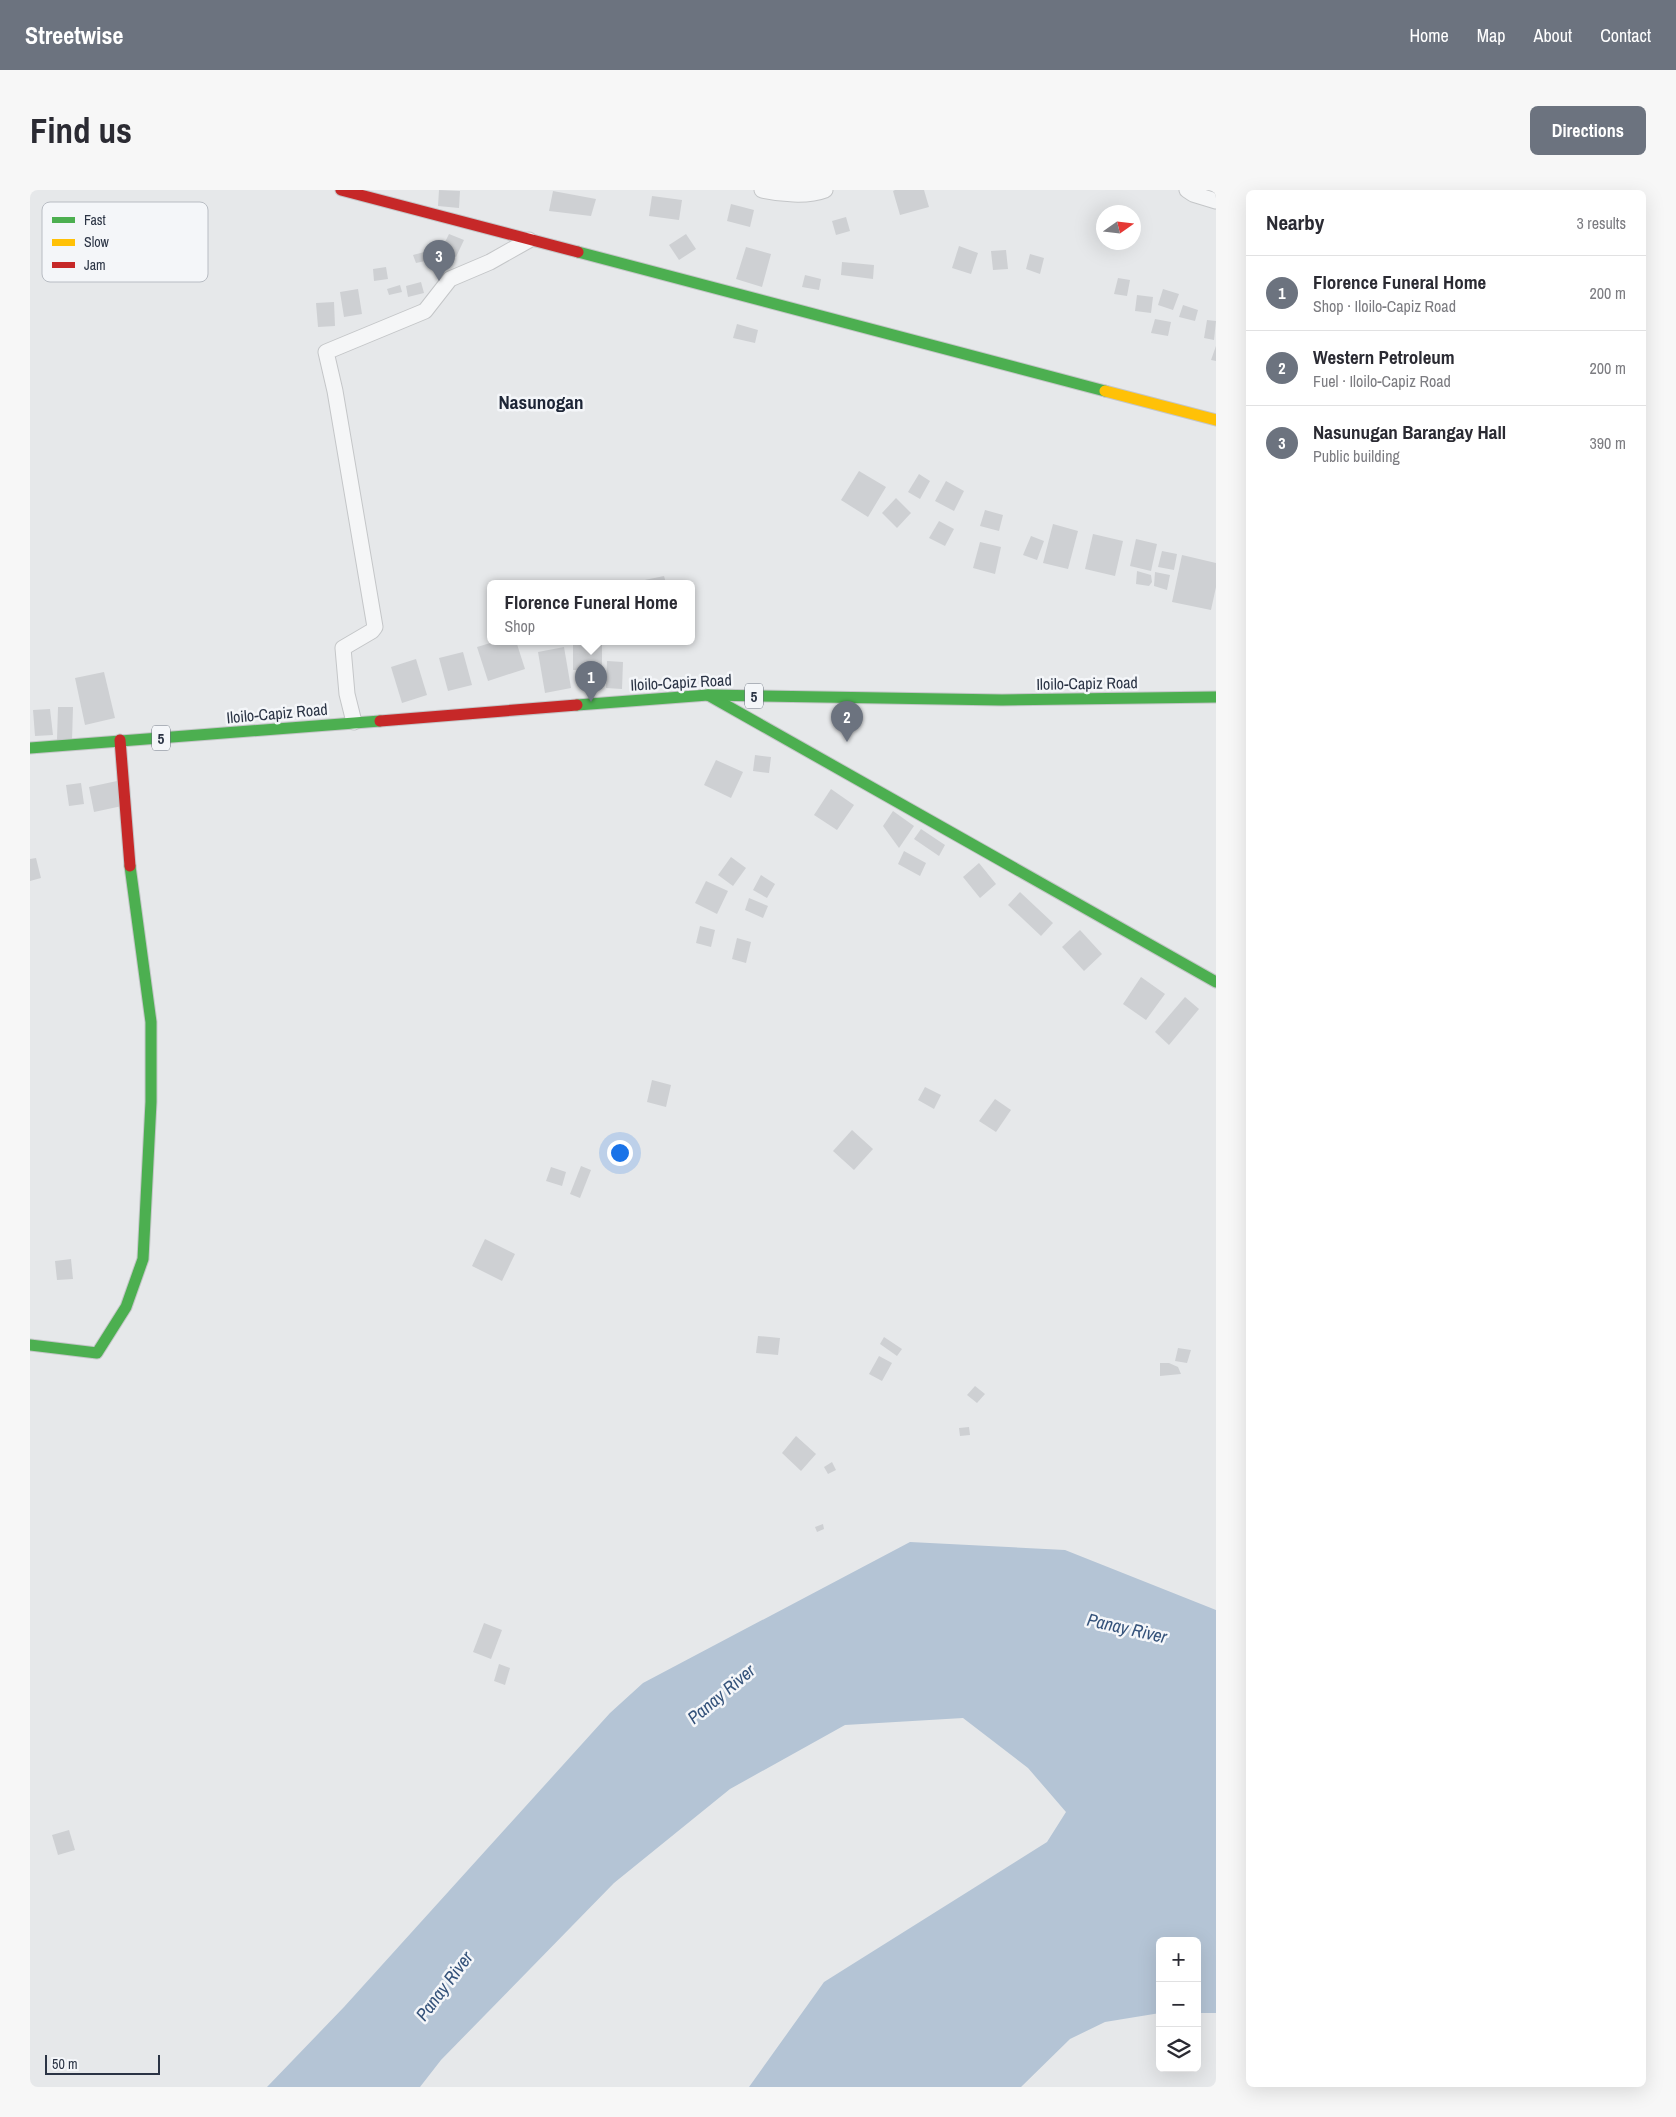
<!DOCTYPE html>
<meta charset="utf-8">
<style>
:root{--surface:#fff;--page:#f7f7f7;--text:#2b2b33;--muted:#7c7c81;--line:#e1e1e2;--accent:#6c737f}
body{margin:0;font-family:"Archivo Narrow",sans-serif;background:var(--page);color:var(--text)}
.controls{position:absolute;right:15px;bottom:15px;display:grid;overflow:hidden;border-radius:8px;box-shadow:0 5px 20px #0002}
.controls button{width:45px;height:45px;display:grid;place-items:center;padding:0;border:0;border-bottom:1px solid var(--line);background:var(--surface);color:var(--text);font:25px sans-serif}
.compass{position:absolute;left:1066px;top:15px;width:45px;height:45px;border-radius:50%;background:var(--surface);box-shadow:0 5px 20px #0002;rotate:76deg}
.scale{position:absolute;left:15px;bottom:12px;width:115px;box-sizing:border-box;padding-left:5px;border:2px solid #2b3445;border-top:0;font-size:14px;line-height:18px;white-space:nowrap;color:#2b3445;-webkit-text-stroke:4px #f4f6f9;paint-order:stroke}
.you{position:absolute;left:589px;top:962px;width:18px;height:18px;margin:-12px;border:4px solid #fff;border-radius:50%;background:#1a73e8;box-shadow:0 0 0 8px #1a73e833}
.badge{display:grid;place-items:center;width:32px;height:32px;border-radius:50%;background:var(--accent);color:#fff;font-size:16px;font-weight:700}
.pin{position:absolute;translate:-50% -41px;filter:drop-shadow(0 1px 2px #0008)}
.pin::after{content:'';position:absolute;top:26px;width:18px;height:15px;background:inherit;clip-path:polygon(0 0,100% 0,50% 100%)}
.popup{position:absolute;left:457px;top:390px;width:208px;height:65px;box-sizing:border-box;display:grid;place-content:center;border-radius:8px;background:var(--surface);filter:drop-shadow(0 1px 4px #0005);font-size:16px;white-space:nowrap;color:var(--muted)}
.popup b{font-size:19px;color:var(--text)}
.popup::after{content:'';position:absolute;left:50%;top:100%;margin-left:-10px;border:10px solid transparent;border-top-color:var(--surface)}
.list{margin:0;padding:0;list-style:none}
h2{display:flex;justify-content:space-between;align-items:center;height:65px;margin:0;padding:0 20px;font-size:21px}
h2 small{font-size:16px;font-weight:400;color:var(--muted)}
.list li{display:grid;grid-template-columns:32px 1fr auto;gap:15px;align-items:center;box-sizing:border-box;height:75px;padding:0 20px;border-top:1px solid var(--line)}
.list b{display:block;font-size:19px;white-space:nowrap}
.list p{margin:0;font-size:16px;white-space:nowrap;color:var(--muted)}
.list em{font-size:16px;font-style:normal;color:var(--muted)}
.icon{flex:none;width:28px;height:28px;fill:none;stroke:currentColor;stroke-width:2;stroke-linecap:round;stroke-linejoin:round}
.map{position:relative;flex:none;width:1186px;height:1897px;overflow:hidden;border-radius:8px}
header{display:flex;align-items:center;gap:30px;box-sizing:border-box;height:70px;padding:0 25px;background:var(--accent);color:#fff}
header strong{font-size:24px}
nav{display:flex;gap:28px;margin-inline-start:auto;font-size:18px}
.intro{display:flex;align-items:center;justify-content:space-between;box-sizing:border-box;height:120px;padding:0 30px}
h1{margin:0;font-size:35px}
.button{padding:12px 22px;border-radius:8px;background:var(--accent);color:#fff;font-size:18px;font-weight:700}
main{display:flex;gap:30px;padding:0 30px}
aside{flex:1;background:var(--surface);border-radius:8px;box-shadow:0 5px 20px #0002}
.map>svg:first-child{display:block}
</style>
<header>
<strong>Streetwise</strong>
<nav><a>Home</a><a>Map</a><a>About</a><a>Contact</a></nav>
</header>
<div class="intro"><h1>Find us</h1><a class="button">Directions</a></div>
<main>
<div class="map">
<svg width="1186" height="1897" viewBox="0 0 1186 1897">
<rect width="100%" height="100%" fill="#e6e8ea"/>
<path fill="#b4c4d5" d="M880 1352 1035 1360 1186 1420V1823H1167V1751H1130V1823L1075 1832 1040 1849 991 1897H719L794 1792 1017 1652 1036 1622 998 1578 933 1528 815 1535 700 1599 584 1693 411 1870 390 1897H237L314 1817 580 1523 613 1493Z"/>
<g fill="#ced0d3">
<path d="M409 0 430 1 429 18 408 16Z"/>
<path d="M865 0H894L899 17 870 25 863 1Z"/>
<path d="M523 1 566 9 561 26 519 21Z"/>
<path d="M622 6 652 10 649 30 619 26Z"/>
<path d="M701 14 724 20 720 37 697 31Z"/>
<path d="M816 27 820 41 806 45 802 31Z"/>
<path d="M419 44 434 50 426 67 411 60Z"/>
<path d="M656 44 666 59 649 70 639 55Z"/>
<path d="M929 56 948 63 941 84 922 78Z"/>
<path d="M716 57 741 64 732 97 706 89Z"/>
<path d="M976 60 978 79 963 80 961 61Z"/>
<path d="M398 61 400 70 386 73 383 65Z"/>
<path d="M1000 64 1014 68 1010 84 996 79Z"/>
<path d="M812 72 844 75 843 89 811 85Z"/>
<path d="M356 77 358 89 344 91 343 79Z"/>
<path d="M775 85 791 89 789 100 772 97Z"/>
<path d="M1088 88 1100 90 1097 106 1084 104Z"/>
<path d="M391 92 394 103 378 107 376 96Z"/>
<path d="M370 95 372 102 359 105 357 99Z"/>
<path d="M328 99 332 124 314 127 310 102Z"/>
<path d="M1133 99 1149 104 1143 120 1128 115Z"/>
<path d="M1107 105 1123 107 1121 123 1105 121Z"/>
<path d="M304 112 305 136 288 137 286 113Z"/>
<path d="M1153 115 1168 120 1165 131 1149 127Z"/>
<path d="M1125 129 1141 132 1138 146 1121 143Z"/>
<path d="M1177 130 1186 131 1184 150 1174 148Z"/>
<path d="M707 134 728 140 725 153 703 148Z"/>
<path d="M1186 156V171L1181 170Z"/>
<path d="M829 281 856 297 838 327 811 310Z"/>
<path d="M889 284 900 291 890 309 878 302Z"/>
<path d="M916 291 934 301 924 321 905 311Z"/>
<path d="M866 308 881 323 867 338 852 323Z"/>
<path d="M955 320 973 325 969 341 950 336Z"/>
<path d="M909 331 924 339 915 356 899 348Z"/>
<path d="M1023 334 1048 341 1038 379 1013 373Z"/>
<path d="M1063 344 1093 351 1085 386 1055 379Z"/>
<path d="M1001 346 1014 351 1007 370 993 365Z"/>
<path d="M1106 349 1127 354 1121 381 1100 376Z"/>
<path d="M950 352 971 357 965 384 943 378Z"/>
<path d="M1132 361 1147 364 1144 380 1128 377Z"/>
<path d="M1152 365 1186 373V397L1181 420 1142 412Z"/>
<path d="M1107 381 1121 385 1122 392 1119 396 1106 394Z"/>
<path d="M1125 382 1140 385 1137 400 1124 396Z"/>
<path d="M634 386 636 393H605V392Z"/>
<path d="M467 451H486L495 479 458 491 447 457Z"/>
<path d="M543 452 572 453V480H543Z"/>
<path d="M534 457 541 498 515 503 508 462Z"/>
<path d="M433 462 442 495 418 501 409 468Z"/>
<path d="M386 469 397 505 372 513 361 477Z"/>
<path d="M577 471 593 472 592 499 576 498Z"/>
<path d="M74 482 85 528 55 535 45 488Z"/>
<path d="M28 517H43L42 551 27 550Z"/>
<path d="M20 519 23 545 5 546 3 520Z"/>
<path d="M725 565 741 567 739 583 723 581Z"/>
<path d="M686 570 713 582 701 608 674 595Z"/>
<path d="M87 591 92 616 64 622 59 597Z"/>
<path d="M51 593 54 614 39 616 36 595Z"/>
<path d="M801 599 824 615 807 640 784 625Z"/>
<path d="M863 621 884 636 869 658 853 636Z"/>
<path d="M891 639 915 655 909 666 884 649Z"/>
<path d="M874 661 896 673 890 686 868 674Z"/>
<path d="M701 667 716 678 703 696 688 685Z"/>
<path d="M6 668 11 688 0 691V669Z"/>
<path d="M949 673 966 694 950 708 933 687Z"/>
<path d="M731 685 745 694 737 708 723 700Z"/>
<path d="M676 691 698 701 687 724 665 713Z"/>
<path d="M990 702 1023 733 1011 746 978 715Z"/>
<path d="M719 708 738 716 733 728 715 720Z"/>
<path d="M670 736 685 740 681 757 666 753Z"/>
<path d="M1050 740 1072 764 1054 781 1032 757Z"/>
<path d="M707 748 721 752 716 773 702 769Z"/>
<path d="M1111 787 1135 804 1116 830 1093 814Z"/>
<path d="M1155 807 1169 819 1139 855 1125 842Z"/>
<path d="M622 890 641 895 636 917 617 912Z"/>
<path d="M895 897 911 905 904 919 888 910Z"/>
<path d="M965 909 981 920 966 942 949 931Z"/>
<path d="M822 940 843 959 824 980 803 961Z"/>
<path d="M551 976 561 980 550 1008 540 1004Z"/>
<path d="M521 977 536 982 532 996 516 991Z"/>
<path d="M455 1049 485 1064 472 1091 442 1076Z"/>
<path d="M41 1069 43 1089 27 1090 25 1071Z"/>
<path d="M728 1146 750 1148 748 1165 726 1163Z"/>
<path d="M854 1147 872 1159 867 1166 850 1154Z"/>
<path d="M1148 1158 1161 1160 1157 1173 1145 1171Z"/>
<path d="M849 1166 862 1173 852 1191 839 1184Z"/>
<path d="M1130 1173H1139L1148 1177 1151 1184 1130 1186Z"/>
<path d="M945 1196 955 1204 947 1213 937 1205Z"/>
<path d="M939 1237 940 1245 930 1246 929 1238Z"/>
<path d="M766 1246 786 1264 771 1281 752 1263Z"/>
<path d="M802 1272 806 1280 798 1284 794 1277Z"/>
<path d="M793 1334 794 1339 787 1342 785 1337Z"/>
<path d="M454 1433 472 1440 461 1469 443 1462Z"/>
<path d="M469 1474 480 1478 475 1495 464 1491Z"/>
<path d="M39 1640 45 1660 28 1665 22 1645Z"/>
</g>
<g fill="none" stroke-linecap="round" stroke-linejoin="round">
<g stroke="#c4c6c8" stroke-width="17">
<g id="street">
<path d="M732 0C750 4 777 7 795 0"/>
<path d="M1157 0 1163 4 1186 11"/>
<path d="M324 532 317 504 313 458 342 441 345 437 305 201 296 162 395 121 420 89 460 72 499 50"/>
</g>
</g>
<g stroke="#c4c6c8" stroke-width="13">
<g id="fast">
<path d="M548 62 1075 201"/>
<path d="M678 505 1186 792"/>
<path d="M547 515 678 505 972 510 1186 507"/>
<path d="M0 558 350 531"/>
<path d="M0 1155 67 1163 96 1117 113 1069 121 912V832L100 676"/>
</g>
</g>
<g stroke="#c4c6c8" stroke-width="13">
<path id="slow" d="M1075 201 1186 230"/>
</g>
<g stroke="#c4c6c8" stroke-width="13">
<g id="jam">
<path d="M311 0 548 62"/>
<path d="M350 531 547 515"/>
<path d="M90 550 100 676"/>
</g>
</g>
<use href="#street" stroke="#f5f6f7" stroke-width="15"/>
<use href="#fast" stroke="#4caf50" stroke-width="11"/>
<use href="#slow" stroke="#ffc107" stroke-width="11"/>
<use href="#jam" stroke="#c62828" stroke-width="11"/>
</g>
<g text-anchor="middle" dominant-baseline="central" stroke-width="5" stroke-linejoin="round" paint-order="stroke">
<g fill="#f4f6f9" stroke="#676e7b" stroke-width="1">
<rect x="715" y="493.5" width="18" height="25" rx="4"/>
<rect x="122" y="535.5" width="18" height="25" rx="4"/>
</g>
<g font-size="15" font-weight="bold" fill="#2b3445">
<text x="724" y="506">5</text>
<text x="131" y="548">5</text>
</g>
<g font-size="16" fill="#2b3445" stroke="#f4f6f9">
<text transform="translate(651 492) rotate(-3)">Iloilo-Capiz Road</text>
<text transform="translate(1057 493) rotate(-1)">Iloilo-Capiz Road</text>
<text transform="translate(247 523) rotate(-5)">Iloilo-Capiz Road</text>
</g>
<g font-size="18" font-style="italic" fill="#34527a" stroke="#f4f6f9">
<text transform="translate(1097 1438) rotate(13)">Panay River</text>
<text transform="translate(691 1504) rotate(-40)">Panay River</text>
<text transform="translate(414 1796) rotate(-53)">Panay River</text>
</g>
<g font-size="19" font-weight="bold" fill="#1d2536" stroke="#f4f6f9">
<text x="511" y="212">Nasunogan</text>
</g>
</g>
<rect x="12" y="12" width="166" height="80" rx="8" fill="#f4f6f9" stroke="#b8bcc3" stroke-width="1"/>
<rect x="22" y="27" width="23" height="6" fill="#4caf50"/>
<rect x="22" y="49" width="23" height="7" fill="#ffc107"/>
<rect x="22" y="72" width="23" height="6" fill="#c62828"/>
<g font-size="14" fill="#2b3445">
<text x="54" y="35">Fast</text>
<text x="54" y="57">Slow</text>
<text x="54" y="80">Jam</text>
</g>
</svg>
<div class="controls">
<button>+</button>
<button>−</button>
<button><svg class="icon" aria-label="layers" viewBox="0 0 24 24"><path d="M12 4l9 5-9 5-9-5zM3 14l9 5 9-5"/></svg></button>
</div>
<svg class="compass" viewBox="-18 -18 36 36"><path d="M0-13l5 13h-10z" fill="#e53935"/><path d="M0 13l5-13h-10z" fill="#7c7c81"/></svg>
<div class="scale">50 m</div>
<div class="you"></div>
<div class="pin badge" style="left:561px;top:512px">1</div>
<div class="popup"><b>Florence Funeral Home</b>Shop</div>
<div class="pin badge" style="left:817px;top:552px">2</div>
<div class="pin badge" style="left:409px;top:91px">3</div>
</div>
<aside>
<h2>Nearby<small>3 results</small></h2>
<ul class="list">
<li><span class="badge">1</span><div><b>Florence Funeral Home</b><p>Shop · Iloilo-Capiz Road</p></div><em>200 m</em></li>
<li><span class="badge">2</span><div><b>Western Petroleum</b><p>Fuel · Iloilo-Capiz Road</p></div><em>200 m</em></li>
<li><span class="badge">3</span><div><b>Nasunugan Barangay Hall</b><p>Public building</p></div><em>390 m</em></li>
</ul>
</aside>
</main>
